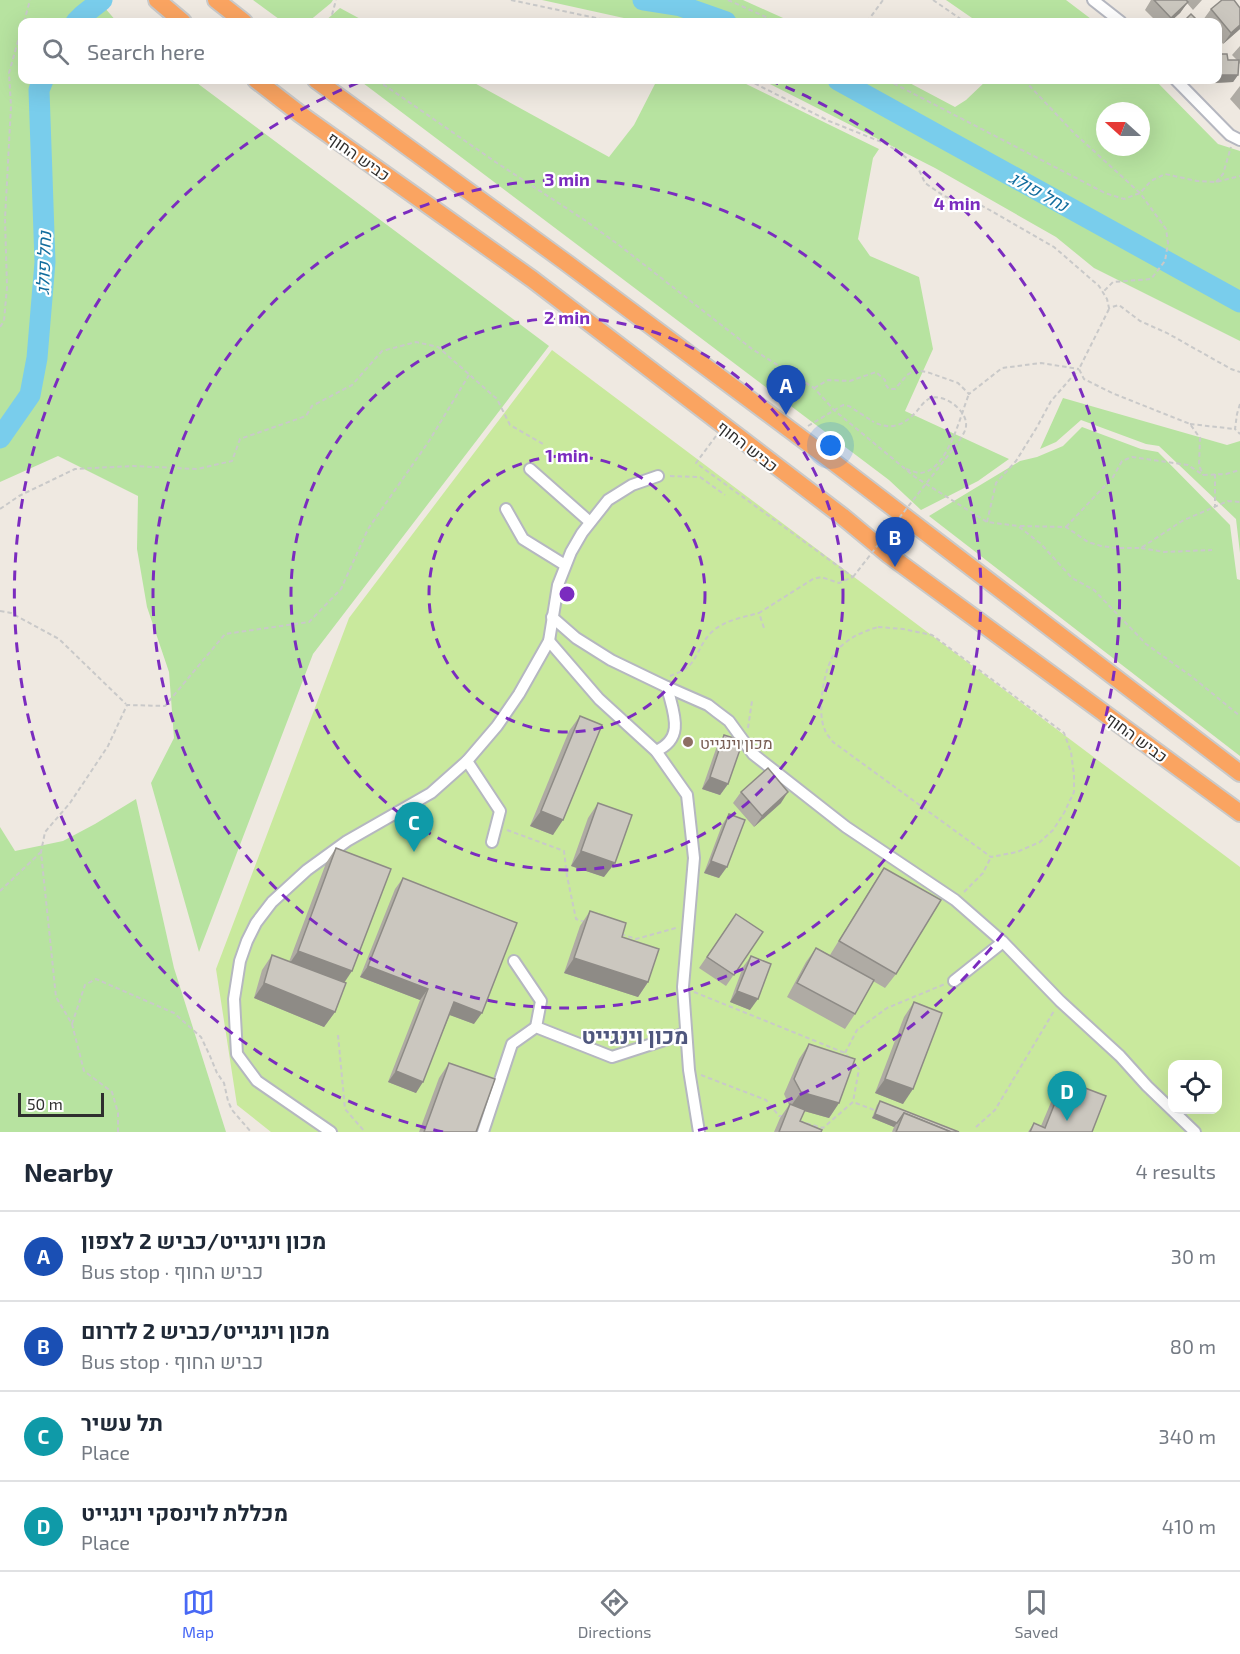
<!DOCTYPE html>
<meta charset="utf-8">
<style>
:root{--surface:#fff;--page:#f2f2f3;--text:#1f2937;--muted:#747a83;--line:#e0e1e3;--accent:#4868f5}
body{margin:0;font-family:"Exo 2",Heebo,sans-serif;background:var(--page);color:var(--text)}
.controls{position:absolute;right:18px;bottom:18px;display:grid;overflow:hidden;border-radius:12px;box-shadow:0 6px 24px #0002}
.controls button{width:54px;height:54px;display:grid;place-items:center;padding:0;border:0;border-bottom:2px solid var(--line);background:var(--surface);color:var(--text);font:30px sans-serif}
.compass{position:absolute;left:1096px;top:102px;width:54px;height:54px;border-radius:50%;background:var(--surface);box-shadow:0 6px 24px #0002;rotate:291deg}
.scale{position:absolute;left:18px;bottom:15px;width:86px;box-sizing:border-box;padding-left:6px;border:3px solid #2e2e2e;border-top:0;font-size:16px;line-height:21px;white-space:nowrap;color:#2e2e2e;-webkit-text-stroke:4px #fff;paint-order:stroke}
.you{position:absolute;left:831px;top:446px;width:21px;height:21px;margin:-15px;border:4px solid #fff;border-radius:50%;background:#1a73e8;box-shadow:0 0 0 9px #1a73e833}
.badge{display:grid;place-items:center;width:39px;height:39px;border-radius:50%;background:var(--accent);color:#fff;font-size:20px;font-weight:700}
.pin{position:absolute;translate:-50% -50px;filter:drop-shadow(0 2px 3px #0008)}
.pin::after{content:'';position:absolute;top:32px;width:21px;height:18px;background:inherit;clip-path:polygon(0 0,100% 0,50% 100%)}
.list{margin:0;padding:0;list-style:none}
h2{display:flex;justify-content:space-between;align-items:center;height:78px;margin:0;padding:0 24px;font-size:26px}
h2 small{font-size:20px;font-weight:400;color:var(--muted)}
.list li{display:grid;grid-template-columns:39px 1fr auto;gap:18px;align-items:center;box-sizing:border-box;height:90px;padding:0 24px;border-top:2px solid var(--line)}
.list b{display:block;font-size:22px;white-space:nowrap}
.list p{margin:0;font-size:20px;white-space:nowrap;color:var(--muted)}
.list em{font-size:20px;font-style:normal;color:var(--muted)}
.icon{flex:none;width:33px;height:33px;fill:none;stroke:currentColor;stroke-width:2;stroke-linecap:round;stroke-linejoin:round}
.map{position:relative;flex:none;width:1240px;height:1132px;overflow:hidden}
.search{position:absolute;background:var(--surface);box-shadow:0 6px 24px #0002;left:18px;right:18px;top:18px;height:66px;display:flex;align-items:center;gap:15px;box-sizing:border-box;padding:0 21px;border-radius:12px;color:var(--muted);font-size:22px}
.sheet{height:438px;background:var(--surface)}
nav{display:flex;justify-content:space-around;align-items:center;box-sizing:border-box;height:84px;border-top:2px solid var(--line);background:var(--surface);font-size:16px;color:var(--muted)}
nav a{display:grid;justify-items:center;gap:3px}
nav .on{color:var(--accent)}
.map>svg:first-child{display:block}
</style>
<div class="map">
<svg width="1240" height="1132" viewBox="0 0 1240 1132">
<rect width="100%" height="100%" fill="#efe9e1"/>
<g fill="#b7e3a0" fill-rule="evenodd">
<path d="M0 0H98L117 22H22V80H193L549 346 313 654 199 952 151 783 174 738 169 672 147 607 137 549 138 496 58 456 0 482Z"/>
<path d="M253 0H333L331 3 308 22H283Z"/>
<path d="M542 0H743L792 22H642Z"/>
<path d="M946 0H1066L1095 22H974L972 18Z"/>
<path d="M340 8 366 22H324Z"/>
<path d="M359 80H469L609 157 634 125 657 80H738L879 149 873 158 858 239 870 256 919 277 933 349 905 411 1009 459 978 481 921 510 889 480Z"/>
<path d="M762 80H904L955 107 966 100 987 80H1155L1218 144 1240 151V341L1094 268 1056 237 935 168ZM1105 111H1141V147H1105Z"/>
<path d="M1063 398 1227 445 1240 441V553L1236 519 1159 446 1146 444 1081 420 1056 442 1040 449Z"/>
<path d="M1082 427 1141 449 1158 452 1230 525 1237 579 1240 580V756L929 516 1020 461 1037 457 1063 446Z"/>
<path d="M136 799 174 968 226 1132H0V827L15 851 63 841 95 824Z"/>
</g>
<path fill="#c9e99d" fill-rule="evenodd" d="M552 350 1240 867V1132H271L237 1105 216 969 349 618ZM1172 1064H1218V1110H1172Z"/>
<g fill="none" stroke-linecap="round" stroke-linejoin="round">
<g stroke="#79cdec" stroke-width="21">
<path d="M643 0 681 6 726 22"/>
<path d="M76 22 83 15 102 0"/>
<path d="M838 80 1240 302"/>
<path d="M0 438 30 395 37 358 45 262 39 90 43 80"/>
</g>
<g stroke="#b5b7c0" stroke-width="14">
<g id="minor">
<path d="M1093 0 1121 22"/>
<path d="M1176 80 1223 128 1230 135 1240 140"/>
<path d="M530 469 590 522"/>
<path d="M506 509 523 539 565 565"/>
<path d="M552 617 576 638 611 660 667 687 708 705 717 712 729 721 753 754 846 827 955 900 1003 942 1060 1001 1120 1056 1147 1086 1195 1132"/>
<path d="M549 641 599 699 656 751 687 795 694 858 683 987 689 1070 699 1132"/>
<path d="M656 751C686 738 673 712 667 687"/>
<path d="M467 761 500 811 492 842"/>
<path d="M514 961 541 1001 536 1027"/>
<path d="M954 981 1003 942"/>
<path d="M331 1132 257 1081 237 1054 234 999 240 961 247 941 256 923 272 902 307 870 347 841 431 793 467 761 497 726 519 694 549 641 558 585 571 552 582 533 608 500 632 485 658 476"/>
<path d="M483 1132 512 1044 536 1027 612 1057 686 1033"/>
</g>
</g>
<g stroke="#c9c9c9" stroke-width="20">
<g id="highway">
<path d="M157 0 183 22"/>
<path d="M216 0 244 22"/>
<path d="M256 80 300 114 532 279 842 516 889 555 1240 813"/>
<path d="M316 80 564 261 836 464 1240 773"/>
</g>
</g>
<g stroke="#c9c9c9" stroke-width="2" stroke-dasharray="4.5 3" stroke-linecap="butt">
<path d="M511 0 615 22"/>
<path d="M728 0 777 22"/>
<path d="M933 0 965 22"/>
<path d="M24 22 30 0"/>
<path d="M330 22 336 0"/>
<path d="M867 22 883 0"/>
<path d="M377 80 497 163 583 219 619 245 752 349 814 388 835 411 915 477 987 522 1018 526 1041 544 1072 578 1094 590 1146 644 1191 676 1240 716"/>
<path d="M748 80 829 121 884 143 896 150 908 159 919 170 925 183 944 196 961 202 979 204 1054 247 1099 286 1107 299 1109 308 1119 305 1140 321 1167 333 1231 369 1240 372"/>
<path d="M887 80 1105 193 1124 199 1140 193 1151 181 1165 174 1197 181 1216 182 1240 176"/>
<path d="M1024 80 1074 133 1140 193 1166 229 1168 243 1165 261 1151 279 1113 282 1103 292"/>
<path d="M1216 182 1223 174 1231 147"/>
<path d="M1109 309 1079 369 1084 379 1112 393 1190 424 1200 438 1199 465 1203 475"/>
<path d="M0 327 4 321 7 287 5 219 11 106 9 73 22 27"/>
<path d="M814 388 828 380 850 381 876 372 885 380 886 385 889 389H895L907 375 915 370 927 372 958 383 969 394 1002 368 1041 363 1079 369"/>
<path d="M1240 404 1237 414 1235 429 1240 434"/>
<path d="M1190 424 1235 429"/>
<path d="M808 426 843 405 849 406 872 421"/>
<path d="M716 436 696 463 853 577 839 583 821 577 813 579 759 613 764 628"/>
<path d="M906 469C910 470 916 473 920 473 948 471 960 416 969 394"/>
<path d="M1215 474V507"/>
<path d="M670 476 700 477 725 495"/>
<path d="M0 509 19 496 75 469 133 466 197 469 232 461 240 439 306 416 312 406 352 385 382 351 416 342 438 347 497 399 510 425 545 445"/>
<path d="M987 522 996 483 1016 461 1037 427 1051 401 1078 370"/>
<path d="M1020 526 1066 527 1088 542 1101 546 1116 548H1141L1182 521 1228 501 1240 502"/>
<path d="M1066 527 1113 477 1122 461 1132 457 1188 465 1203 475 1226 474 1240 470"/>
<path d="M1141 548 1164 552 1212 550"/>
<path d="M0 611 11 613 59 639 126 704"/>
<path d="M878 627 903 629 932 635 1064 733 1071 752 1074 775V792L1064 813 1053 830 1040 842 1017 852 991 857 833 742C830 738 826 734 825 730 816 713 824 663 838 649 850 637 862 632 878 627Z"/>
<path d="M670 676C678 673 688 669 693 661 700 650 704 638 714 630 726 620 744 617 759 613"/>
<path d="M748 728 752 701"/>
<path d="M507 830 564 851 567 876 576 919 585 922"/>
<path d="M0 891 41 852"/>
<path d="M964 892 983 873 991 857"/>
<path d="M621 934 636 939 676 928"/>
<path d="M694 992 845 1053 859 1069 853 1102"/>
<path d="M72 1024 85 985 96 979 174 1013 201 1037 210 1056 217 1073 224 1083 228 1101 232 1110 251 1132"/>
<path d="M338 1035 345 1109 365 1132"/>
<path d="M845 1053 857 1030 887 1008 945 984"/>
<path d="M701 1075 766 1100 779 1116H782"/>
<path d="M799 1121 823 1128 853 1102 877 1111"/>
<path d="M976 1127 995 1110 1054 1011"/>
<path d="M118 1132V1113L112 1092 84 1071 72 1024 56 997 41 852 45 832 70 803 108 746 127 705 165 706 225 634 309 622 341 589 368 529 429 441 469 375"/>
</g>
<use href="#minor" stroke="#fff" stroke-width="10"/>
<use href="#highway" stroke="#faa461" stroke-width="16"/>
<path stroke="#c9c9c9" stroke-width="2" stroke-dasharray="4.5 3" stroke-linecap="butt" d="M853 577 957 444C961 437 967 431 966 423 965 409 944 394 931 398 925 400 921 406 917 411 903 426 890 431 872 421"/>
</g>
<g fill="#afaba4">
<path d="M1151 0H1202L1193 10 1187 3 1180 13 1170 22H1157L1145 10Z"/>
<path d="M1240 8V29L1223 44 1218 37V22H1205L1203 20 1211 9Z"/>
<path d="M1240 46V64L1239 63 1238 75 1233 82 1213 83V80H1218V54L1228 60H1237L1232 55Z"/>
<path d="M1240 86V110L1230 99Z"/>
<path d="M580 716 553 835 530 826 569 731Z"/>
<path d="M724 735 728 784 720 795 702 789 717 746Z"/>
<path d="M741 792 781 803 754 827 733 803Z"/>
<path d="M598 803 604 877 571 866 588 818Z"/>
<path d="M729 814 719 878 704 873 722 825Z"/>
<path d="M336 848 344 982 335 1012 324 1027 254 998 262 970 272 955 289 962 326 863Z"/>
<path d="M884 868 896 974 885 988 873 981 855 1014 845 1029 787 997 806 962 816 948 830 955 874 883Z"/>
<path d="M403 878 474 1024 450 1015 416 1093 388 1082 420 1000 360 977 395 889Z"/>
<path d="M590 911 622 937 648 982 638 997 564 973 580 926Z"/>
<path d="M736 914 763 932 726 986 699 968Z"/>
<path d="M751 956 750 1010 730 1002 743 967Z"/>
<path d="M914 1002 903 1104 875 1093 904 1017Z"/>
<path d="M809 1044 839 1103 829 1118 804 1111 800 1121 821 1132H774L780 1118 789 1105 784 1094 799 1059Z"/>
<path d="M449 1063 476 1132H419L439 1078Z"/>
<path d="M1064 1080 1092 1132H1028L1034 1123 1041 1126 1054 1095Z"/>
<path d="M880 1101 959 1132H892L894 1127 872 1118 877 1105Z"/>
</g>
<g fill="#8e8b86">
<path d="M1188 2 1180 13 1170 22H1168L1171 18Z"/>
<path d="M1240 25V29L1223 44 1231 33Z"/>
<path d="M1218 75H1238L1233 82 1213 83 1215 80H1218Z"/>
<path d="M710 777 728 784 720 795 702 789Z"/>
<path d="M788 792 781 803 754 827 762 816Z"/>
<path d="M541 811 563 820 553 835 530 826Z"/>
<path d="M581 851 615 863 604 877 571 866Z"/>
<path d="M711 861 727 867 719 878 704 873Z"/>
<path d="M298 951 352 971 342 986 288 966Z"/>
<path d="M574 958 648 982 638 997 564 973Z"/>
<path d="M368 966 428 989 420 1000 360 977Z"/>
<path d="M264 983 335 1012 324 1027 254 998Z"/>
<path d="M737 991 758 999 750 1010 730 1002Z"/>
<path d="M454 1002 482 1013 474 1024 447 1014Z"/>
<path d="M396 1071 423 1082 416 1093 388 1082Z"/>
<path d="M885 1079 913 1089 903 1104 875 1093Z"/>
<path d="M801 1092 839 1103 829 1118 790 1107Z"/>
<path d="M875 1114 897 1123 894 1127 872 1118Z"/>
</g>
<g fill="#cbc7bf" stroke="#8e8b86" stroke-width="1.5">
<path d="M1154 0H1186L1188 2 1171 18Z"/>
<path d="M1222 0H1234L1240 8V25L1231 33 1211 9Z"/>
<path d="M1191 14 1199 22H1183Z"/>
<path d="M1218 54H1227L1228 60H1239L1238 75H1218Z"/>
<path d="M580 716 602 725 563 820 541 811Z"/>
<path d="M724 735 743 741 728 784 710 777Z"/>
<path d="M768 768 788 792 762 816 741 792Z"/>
<path d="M598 803 632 815 615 863 581 851Z"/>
<path d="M729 814 745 820 727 867 711 861Z"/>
<path d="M336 848 391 869 352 971 298 951Z"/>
<path d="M884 868 941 900 896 974 839 941Z"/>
<path d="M403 878 517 923 482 1013 454 1002 423 1082 396 1071 428 989 368 966Z"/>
<path d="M590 911 626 923 622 937 659 949 648 982 574 958Z"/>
<path d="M736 914 763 932 734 975 707 957Z"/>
<path d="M816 948 874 980 855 1014 797 983Z"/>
<path d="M272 955 346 983 335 1012 264 983Z"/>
<path d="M751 956 771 964 758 999 737 991Z"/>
<path d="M914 1002 942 1013 913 1089 885 1079Z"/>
<path d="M809 1044 855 1059 839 1103 801 1092 794 1079Z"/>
<path d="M449 1063 495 1079 476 1132H424Z"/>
<path d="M1064 1080 1106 1096 1092 1132H1030L1034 1123 1045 1128Z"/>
<path d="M880 1101 959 1132H951L904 1113 897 1123 875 1114Z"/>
<path d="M790 1104 805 1110 800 1121 822 1130 821 1132H779Z"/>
<path d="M904 1113 951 1132H896Z"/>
</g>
<g fill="none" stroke="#7b2cbf" stroke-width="3" stroke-dasharray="10 8">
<circle cx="567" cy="594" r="138"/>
<circle cx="567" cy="594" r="276"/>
<circle cx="567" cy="594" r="414"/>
<path d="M443 1132A552 552 0 0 1 365 80M769 80A552 552 0 0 1 691 1132"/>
</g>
<circle fill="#8d6e63" stroke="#fff" stroke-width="2" cx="688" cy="742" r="6"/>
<g text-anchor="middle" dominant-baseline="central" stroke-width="4.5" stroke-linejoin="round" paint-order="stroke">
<g font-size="16" fill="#2e2e2e" stroke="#fff">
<text transform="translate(359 156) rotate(35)">כביש החוף</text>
<text transform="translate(748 446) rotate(38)">כביש החוף</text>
<text transform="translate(1137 737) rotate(36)">כביש החוף</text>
</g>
<g font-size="16" fill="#785e54" stroke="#fff" text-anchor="start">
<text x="700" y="742">מכון וינגייט</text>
</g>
<g font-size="18" font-style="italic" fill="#126d9e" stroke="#fff">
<text transform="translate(1039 191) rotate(29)">נחל פולג</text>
<text transform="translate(43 263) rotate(-88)">נחל פולג</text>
</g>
<g font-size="22" font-weight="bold" fill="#4f577e" stroke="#fff">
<text x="635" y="1035">מכון וינגייט</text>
</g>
</g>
<circle cx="567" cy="594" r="9" fill="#7b2cbf" stroke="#fff" stroke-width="3"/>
<g font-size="18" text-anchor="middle" font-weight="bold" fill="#7b2cbf" stroke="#fff" stroke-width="4.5" stroke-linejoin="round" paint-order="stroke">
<text x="567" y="186">3 min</text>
<text x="957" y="210">4 min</text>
<text x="567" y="324">2 min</text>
<text x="567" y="462">1 min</text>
</g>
</svg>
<div class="controls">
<button><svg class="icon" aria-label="locate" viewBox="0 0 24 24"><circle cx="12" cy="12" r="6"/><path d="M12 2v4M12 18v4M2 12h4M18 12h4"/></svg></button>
</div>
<svg class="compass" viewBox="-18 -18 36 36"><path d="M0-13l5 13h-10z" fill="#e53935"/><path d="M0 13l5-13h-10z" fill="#747a83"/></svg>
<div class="scale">50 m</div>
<div class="you"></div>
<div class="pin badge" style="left:786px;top:415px;background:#1a4fb4">A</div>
<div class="pin badge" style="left:895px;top:567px;background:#1a4fb4">B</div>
<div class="pin badge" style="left:414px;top:852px;background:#0f9aa8">C</div>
<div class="pin badge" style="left:1067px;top:1121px;background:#0f9aa8">D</div>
<div class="search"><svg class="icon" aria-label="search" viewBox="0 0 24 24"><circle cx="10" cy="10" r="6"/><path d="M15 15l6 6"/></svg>Search here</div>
</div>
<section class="sheet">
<h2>Nearby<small>4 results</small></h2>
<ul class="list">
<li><span class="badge" style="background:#1a4fb4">A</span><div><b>מכון וינגייט/כביש 2 לצפון</b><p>Bus stop · כביש החוף</p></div><em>30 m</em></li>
<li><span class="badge" style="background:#1a4fb4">B</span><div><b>מכון וינגייט/כביש 2 לדרום</b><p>Bus stop · כביש החוף</p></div><em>80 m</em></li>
<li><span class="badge" style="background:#0f9aa8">C</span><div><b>תל עשיר</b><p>Place</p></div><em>340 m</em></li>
<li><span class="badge" style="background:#0f9aa8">D</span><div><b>מכללת לוינסקי וינגייט</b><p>Place</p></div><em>410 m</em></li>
</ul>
</section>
<nav>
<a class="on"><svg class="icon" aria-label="map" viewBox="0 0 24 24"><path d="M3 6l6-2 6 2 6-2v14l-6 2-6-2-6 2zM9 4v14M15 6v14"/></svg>Map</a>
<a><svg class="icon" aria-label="directions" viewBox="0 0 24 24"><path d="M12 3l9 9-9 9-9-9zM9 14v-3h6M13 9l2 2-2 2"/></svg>Directions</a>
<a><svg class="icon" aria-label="saved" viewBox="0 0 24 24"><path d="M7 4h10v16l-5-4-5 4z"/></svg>Saved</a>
</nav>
